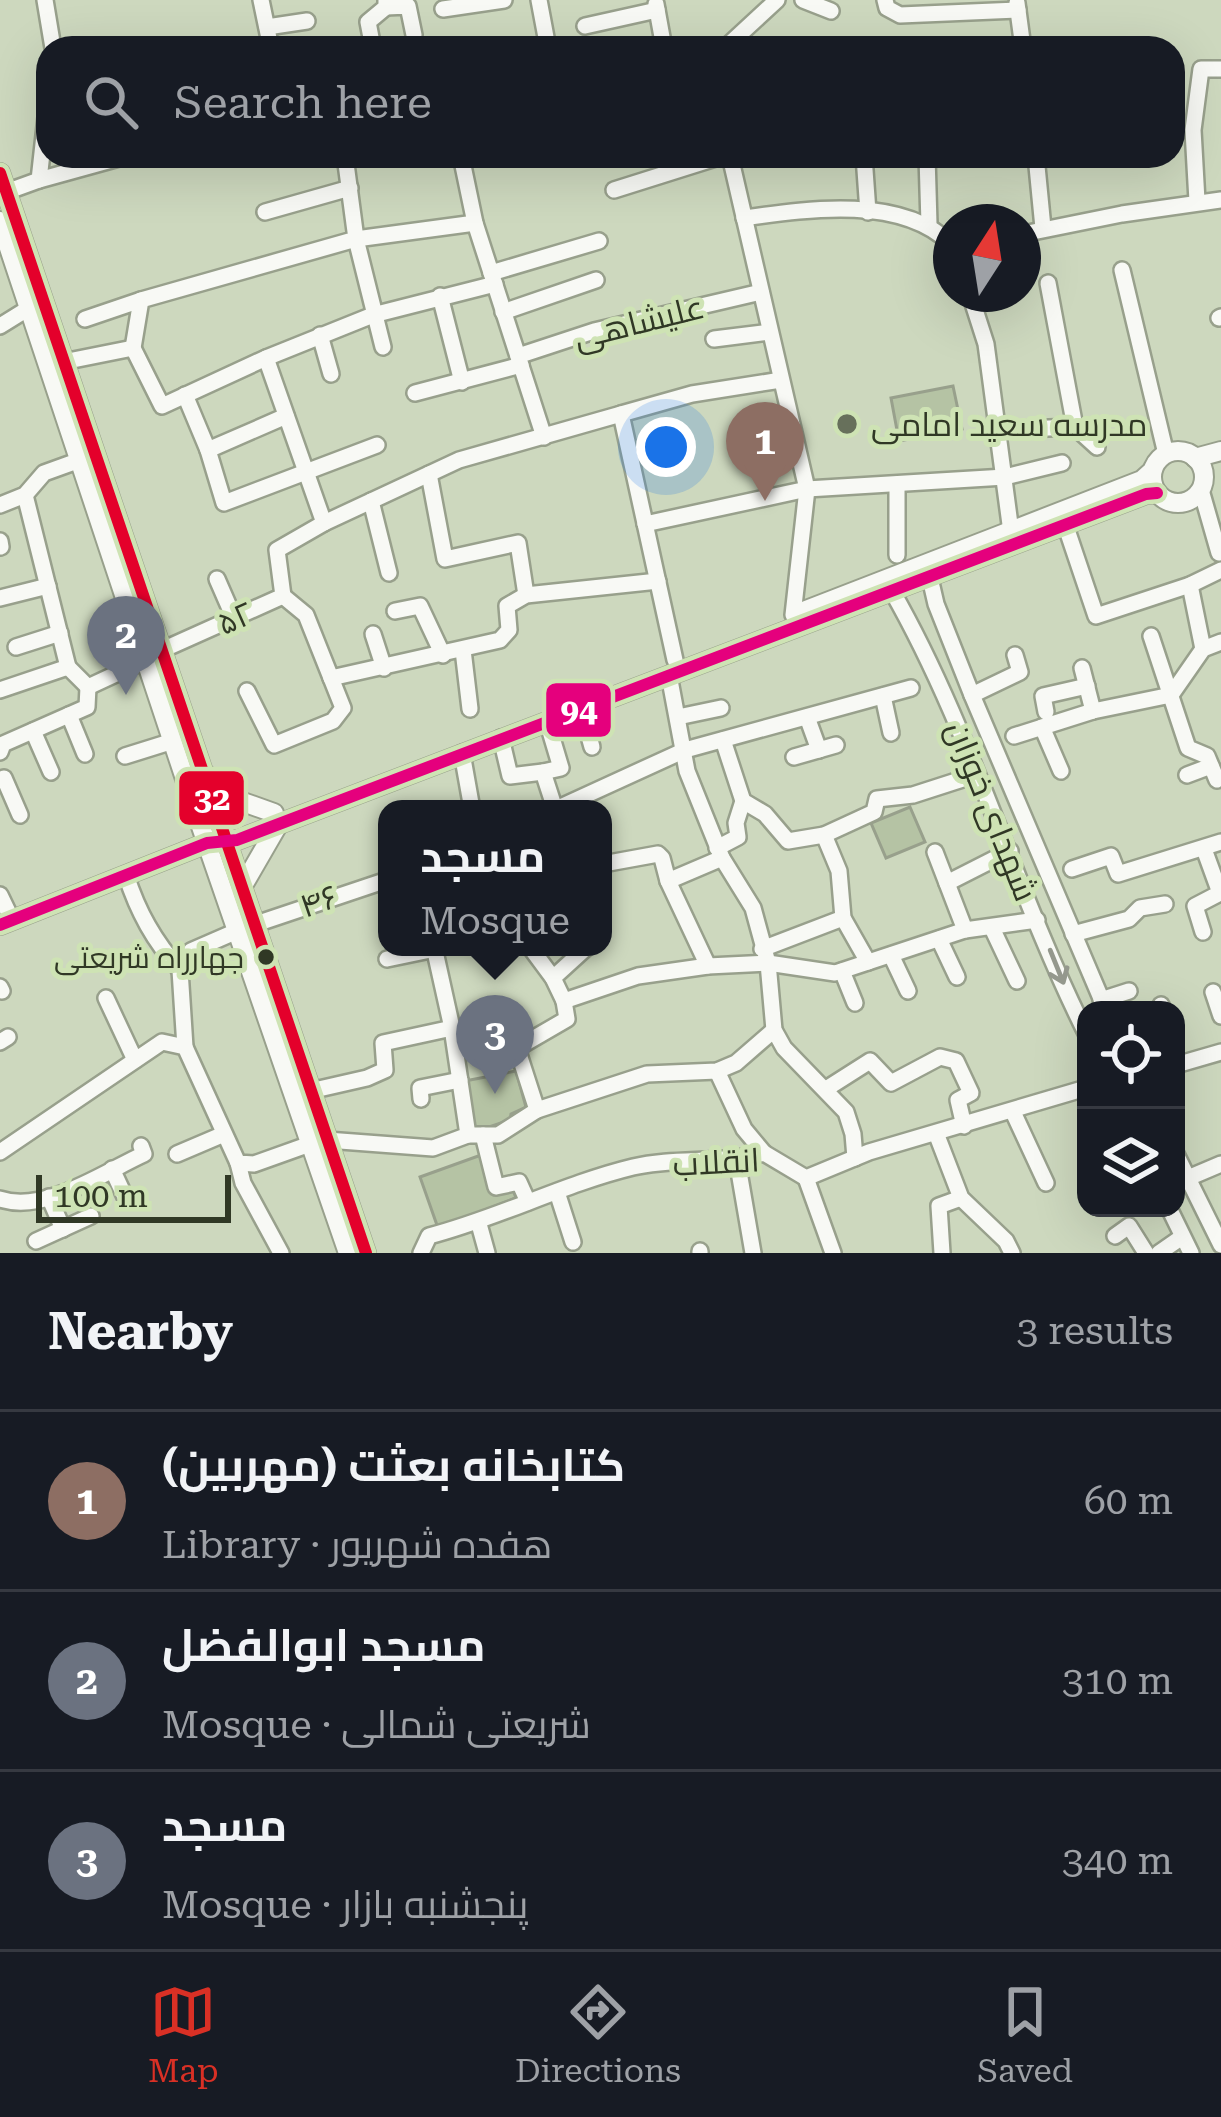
<!DOCTYPE html>
<meta charset="utf-8">
<style>
:root{--surface:#171b24;--page:#20242c;--text:#f1f3f6;--muted:#9ea1a6;--line:#363941;--accent:#d93025}
body{margin:0;font-family:"Roboto Serif",Cairo,serif;background:var(--page);color:var(--text)}
.controls{position:absolute;right:36px;bottom:36px;display:grid;overflow:hidden;border-radius:24px;box-shadow:0 12px 48px #0002}
.controls button{width:108px;height:108px;display:grid;place-items:center;padding:0;border:0;border-bottom:3px solid var(--line);background:var(--surface);color:var(--text);font:60px sans-serif}
.compass{position:absolute;left:933px;top:204px;width:108px;height:108px;border-radius:50%;background:var(--surface);box-shadow:0 12px 48px #0002;rotate:12deg}
.scale{position:absolute;left:36px;bottom:30px;width:195px;box-sizing:border-box;padding-left:12px;border:6px solid #303825;border-top:0;font-size:33px;line-height:42px;white-space:nowrap;color:#303825;-webkit-text-stroke:9px #cee3b4;paint-order:stroke}
.you{position:absolute;left:666px;top:447px;width:42px;height:42px;margin:-30px;border:9px solid #fff;border-radius:50%;background:#1a73e8;box-shadow:0 0 0 18px #1a73e833}
.badge{display:grid;place-items:center;width:78px;height:78px;border-radius:50%;background:var(--accent);color:#fff;font-size:39px;font-weight:700}
.pin{position:absolute;translate:-50% -99px;filter:drop-shadow(0 3px 6px #0008)}
.pin::after{content:'';position:absolute;top:63px;width:42px;height:36px;background:inherit;clip-path:polygon(0 0,100% 0,50% 100%)}
.popup{position:absolute;left:378px;top:800px;width:234px;height:156px;box-sizing:border-box;display:grid;place-content:center;border-radius:24px;background:var(--surface);filter:drop-shadow(0 3px 9px #0005);font-size:39px;white-space:nowrap;color:var(--muted)}
.popup b{font-size:45px;color:var(--text)}
.popup::after{content:'';position:absolute;left:50%;top:100%;margin-left:-24px;border:24px solid transparent;border-top-color:var(--surface)}
.list{margin:0;padding:0;list-style:none}
h2{display:flex;justify-content:space-between;align-items:center;height:156px;margin:0;padding:0 48px;font-size:51px}
h2 small{font-size:39px;font-weight:400;color:var(--muted)}
.list li{display:grid;grid-template-columns:78px 1fr auto;gap:36px;align-items:center;box-sizing:border-box;height:180px;padding:0 48px;border-top:3px solid var(--line)}
.list b{display:block;font-size:45px;white-space:nowrap}
.list p{margin:0;font-size:39px;white-space:nowrap;color:var(--muted)}
.list em{font-size:39px;font-style:normal;color:var(--muted)}
.icon{flex:none;width:66px;height:66px;fill:none;stroke:currentColor;stroke-width:2;stroke-linecap:round;stroke-linejoin:round}
.map{position:relative;flex:none;width:1221px;height:1253px;overflow:hidden}
.search{position:absolute;background:var(--surface);box-shadow:0 12px 48px #0002;left:36px;right:36px;top:36px;height:132px;display:flex;align-items:center;gap:30px;box-sizing:border-box;padding:0 42px;border-radius:36px;color:var(--muted);font-size:45px}
.sheet{height:696px;background:var(--surface)}
nav{display:flex;justify-content:space-around;align-items:center;box-sizing:border-box;height:168px;border-top:3px solid var(--line);background:var(--surface);font-size:33px;color:var(--muted)}
nav a{display:grid;justify-items:center;gap:6px}
nav .on{color:var(--accent)}
.map>svg:first-child{display:block}
</style>
<div class="map">
<svg width="1221" height="1253" viewBox="0 0 1221 1253">
<rect width="100%" height="100%" fill="#cdd8be"/>
<g fill="#b5c3a4" stroke="#98a08c" stroke-width="3">
<path d="M953 386 962 429 899 441 891 398Z"/>
<path d="M910 807 925 842 886 858 871 823Z"/>
<path d="M516 1071 526 1107 511 1114 510 1120 486 1128 475 1127 465 1081Z"/>
<path d="M481 1155 491 1193 512 1187 516 1198 438 1228 420 1177Z"/>
</g>
<g fill="none" stroke-linecap="round" stroke-linejoin="round">
<g stroke="#98a08c" stroke-width="20">
<g id="minor">
<path d="M45 0 53 48"/>
<path d="M261 0 271 48"/>
<path d="M539 0 548 48"/>
<path d="M803 0 831 11"/>
<path d="M885 0 887 8 900 15 1018 10"/>
<path d="M1017 3 1023 48"/>
<path d="M656 4 664 48"/>
<path d="M386 7 408 6 414 35"/>
<path d="M443 9 504 0"/>
<path d="M585 26 657 10"/>
<path d="M267 27 307 21"/>
<path d="M373 48 368 22 386 7V0"/>
<path d="M725 48 777 0"/>
<path d="M461 156 475 223 544 437"/>
<path d="M730 156 807 489 793 615"/>
<path d="M864 156 868 212"/>
<path d="M927 156 929 224"/>
<path d="M1036 156 1043 228"/>
<path d="M39 180 126 156"/>
<path d="M614 190 722 156"/>
<path d="M6 192 39 180 48 99"/>
<path d="M1197 201 1193 130 1201 69H1221"/>
<path d="M265 212 350 188"/>
<path d="M744 218C808 209 901 195 951 244"/>
<path d="M1023 234 1122 214 1221 200"/>
<path d="M1122 270 1166 454"/>
<path d="M491 273 599 241"/>
<path d="M1048 283 1075 427"/>
<path d="M970 294 986 344 1011 532"/>
<path d="M440 296 462 382"/>
<path d="M503 312 596 280"/>
<path d="M1219 318 1221 317"/>
<path d="M85 319 141 300"/>
<path d="M0 326 29 308"/>
<path d="M320 335 331 374"/>
<path d="M714 339 770 332"/>
<path d="M383 347 356 239 475 223"/>
<path d="M133 348 141 300 356 239 345 156"/>
<path d="M518 356 594 331 761 292"/>
<path d="M266 358 373 315 495 284"/>
<path d="M63 362 133 348 162 406 266 358 324 523 459 460 621 414 675 660"/>
<path d="M415 393 521 365"/>
<path d="M185 395 208 450"/>
<path d="M621 414 692 394 781 380"/>
<path d="M286 416 208 450 224 503 377 445"/>
<path d="M748 426 791 421"/>
<path d="M999 430 1075 427 1097 447"/>
<path d="M429 474 445 559 518 543 526 595"/>
<path d="M897 484V555"/>
<path d="M1201 490 1219 553"/>
<path d="M25 495 68 667"/>
<path d="M371 501 389 573"/>
<path d="M0 505 25 495 44 473 80 460"/>
<path d="M645 524 807 489 1005 477 1062 463"/>
<path d="M1065 524 1096 616 1190 585 1221 570"/>
<path d="M0 541 1 547"/>
<path d="M930 578 936 604 972 695 1106 1010"/>
<path d="M217 579 234 618"/>
<path d="M1190 585 1203 649"/>
<path d="M892 591C972 731 1014 889 1086 1033"/>
<path d="M0 598 48 586"/>
<path d="M395 611 420 606 443 655"/>
<path d="M373 634 384 668"/>
<path d="M1151 636 1188 748 1207 756 1217 780"/>
<path d="M16 647 60 633"/>
<path d="M463 650 470 709"/>
<path d="M160 651 283 596 277 550 324 523"/>
<path d="M1082 668 1093 711"/>
<path d="M669 675 687 771 722 858 753 908 768 963 774 1030 784 1048 846 1112 853 1134 855 1158"/>
<path d="M331 678 500 640 509 630 507 606 526 595 658 581"/>
<path d="M0 690 68 667 88 687 146 660"/>
<path d="M247 691 274 745 333 721 343 708 306 615 283 596"/>
<path d="M972 695 1020 672 1015 655"/>
<path d="M883 696 891 733"/>
<path d="M581 708 592 747"/>
<path d="M1046 712 1043 696 1087 686"/>
<path d="M69 715 85 754"/>
<path d="M678 717 721 708"/>
<path d="M807 717 819 750"/>
<path d="M1042 727 1061 771"/>
<path d="M33 731 51 772"/>
<path d="M1014 736 1093 711 1171 695 1203 649 1221 642"/>
<path d="M501 738 510 776 543 772 555 809"/>
<path d="M723 740 743 801 765 814 788 841 824 835 874 812 877 799 913 795 975 775"/>
<path d="M0 752 3 744 87 707 88 687"/>
<path d="M462 753 472 809"/>
<path d="M125 756 173 741"/>
<path d="M794 757 836 745"/>
<path d="M543 772 561 768 547 721"/>
<path d="M1187 775 1211 766"/>
<path d="M4 778 20 815"/>
<path d="M556 809 685 750 911 688"/>
<path d="M824 835 839 871 843 918 868 962"/>
<path d="M717 848 738 837 736 823 743 801"/>
<path d="M935 852 965 930"/>
<path d="M603 864 658 854 662 858 668 881 708 966"/>
<path d="M1072 869 1111 856 1118 874 1221 842"/>
<path d="M126 875C138 912 154 941 180 970"/>
<path d="M668 881 722 858"/>
<path d="M947 883 1010 851"/>
<path d="M0 895 12 920"/>
<path d="M253 925 387 880"/>
<path d="M992 928 1017 981"/>
<path d="M1203 932 1195 906 1220 893 1204 849"/>
<path d="M1073 934 1129 919 1140 908 1165 904"/>
<path d="M939 939 957 977"/>
<path d="M530 947 553 978 564 1001"/>
<path d="M762 949 843 918"/>
<path d="M891 955 908 991"/>
<path d="M387 959 440 948"/>
<path d="M842 971 855 1003"/>
<path d="M553 978 587 947"/>
<path d="M0 987 2 991"/>
<path d="M1213 992 1221 1016"/>
<path d="M106 998 135 1060"/>
<path d="M1101 1000 1129 991"/>
<path d="M1161 1005 1163 1010"/>
<path d="M0 1042 8 1037"/>
<path d="M185 1047 180 970 191 951 237 931"/>
<path d="M1176 1065 1221 1052"/>
<path d="M717 1071 744 1129 764 1153"/>
<path d="M826 1089 870 1061 891 1083 940 1057 956 1061 971 1093 958 1100 964 1126"/>
<path d="M310 1091 367 1078 385 1070 383 1043 452 1028"/>
<path d="M421 1099 420 1088 460 1080"/>
<path d="M537 1110 647 1074 717 1071 736 1063 774 1030"/>
<path d="M1013 1112 1046 1183"/>
<path d="M936 1133 961 1198 1006 1241 1012 1253"/>
<path d="M468 1135H498L537 1110 517 1048 567 1019 564 1001 638 976 708 966 768 963 835 973 965 930 1037 920"/>
<path d="M483 1135 496 1187 519 1182 528 1202"/>
<path d="M327 1140 433 1148 468 1135 452 1028 434 947"/>
<path d="M0 1152 162 1042 185 1047 238 1163 254 1164 310 1144"/>
<path d="M177 1154 224 1134"/>
<path d="M1176 1154 1221 1245"/>
<path d="M737 1160 753 1253"/>
<path d="M238 1163 243 1183 281 1253"/>
<path d="M112 1169 126 1199"/>
<path d="M806 1178 833 1253"/>
<path d="M1188 1178 1221 1164"/>
<path d="M557 1192 573 1242"/>
<path d="M49 1197 63 1229"/>
<path d="M0 1199C45 1214 104 1172 144 1154L141 1146"/>
<path d="M1169 1208 1191 1253"/>
<path d="M479 1224 487 1253"/>
<path d="M1115 1236 1129 1226 1146 1253"/>
<path d="M36 1241 91 1216"/>
<path d="M700 1251V1253"/>
<path d="M421 1253 429 1236C499 1218 563 1184 633 1167 675 1157 720 1164 764 1153L806 1178 869 1152 1086 1088"/>
<path d="M942 1253 939 1206 961 1198"/>
<path d="M1159 1253 1182 1237"/>
</g>
</g>
<g stroke="#98a08c" stroke-width="22">
<g id="major">
<path d="M0 173 366 1253"/>
<path d="M0 221 197 815 348 1253"/>
<circle cx="1178" cy="477" r="26"/>
<path d="M1195 458 1221 451"/>
<path d="M796 614 1142 480 1152 471"/>
<path d="M206 775 243 802 274 813"/>
<path d="M241 889 278 825"/>
<path d="M0 925 207 843 237 840 1146 494 1157 493"/>
</g>
</g>
<use href="#minor" stroke="#f8f9f5" stroke-width="15"/>
<use href="#major" stroke="#f8f9f5" stroke-width="18"/>
<g stroke="#cee3b4" stroke-width="21">
<path id="bus-1" d="M0 173 366 1253"/>
</g>
<g stroke="#cee3b4" stroke-width="21">
<path id="bus-2" d="M0 925 207 843 237 840 1146 494 1157 493"/>
</g>
<use href="#bus-1" stroke="#e4002b" stroke-width="12"/>
<use href="#bus-2" stroke="#e5007d" stroke-width="12"/>
</g>
<defs><path id="oneway-shaft" d="M-6 0H5M1.5-3L5.5 0L1.5 3" fill="none" stroke-width="1.6" stroke-linecap="round" stroke-linejoin="round" transform="scale(3)"/></defs>
<use stroke="#94988d" href="#oneway-shaft" transform="translate(1057 967) rotate(68)"/>
<circle fill="#67705b" stroke="#cee3b4" stroke-width="4.5" cx="847" cy="424" r="12"/>
<circle fill="#303825" stroke="#cee3b4" stroke-width="4.5" cx="266" cy="957" r="10"/>
<g text-anchor="middle" dominant-baseline="central" stroke-width="10" stroke-linejoin="round" paint-order="stroke">
<g font-size="30" fill="#303825" stroke="#cee3b4" text-anchor="end">
<text x="244" y="957">جهارراه شریعتی</text>
</g>
<g font-size="33" fill="#303825" stroke="#cee3b4">
<text transform="translate(639 322) rotate(-14)">علیشاهی</text>
<text transform="translate(235 618) rotate(-24)">۵۲</text>
<text transform="translate(992 811) rotate(68)">شهدای خوزان</text>
<text transform="translate(319 901) rotate(-19)">۴۶</text>
<text transform="translate(716 1162) rotate(-3)">انقلاب</text>
</g>
<g font-size="33" fill="#303825" stroke="#cee3b4" text-anchor="start">
<text x="871" y="424">مدرسه سعید امامی</text>
</g>
</g>
<g stroke="#cee3b4" stroke-width="4.5">
<rect x="544" y="681" width="69" height="58" rx="12" fill="#e5007d"/>
<rect x="177" y="769" width="69" height="58" rx="12" fill="#e4002b"/>
</g>
<g font-size="33" text-anchor="middle" font-weight="bold" fill="#fff">
<text x="579" y="722">94</text>
<text x="212" y="810">32</text>
</g>
</svg>
<div class="controls">
<button><svg class="icon" aria-label="locate" viewBox="0 0 24 24"><circle cx="12" cy="12" r="6"/><path d="M12 2v4M12 18v4M2 12h4M18 12h4"/></svg></button>
<button><svg class="icon" aria-label="layers" viewBox="0 0 24 24"><path d="M12 4l9 5-9 5-9-5zM3 14l9 5 9-5"/></svg></button>
</div>
<svg class="compass" viewBox="-18 -18 36 36"><path d="M0-13l5 13h-10z" fill="#e53935"/><path d="M0 13l5-13h-10z" fill="#9ea1a6"/></svg>
<div class="scale">100 m</div>
<div class="you"></div>
<div class="pin badge" style="left:765px;top:501px;background:#8d6e63">1</div>
<div class="pin badge" style="left:126px;top:695px;background:#6b7280">2</div>
<div class="pin badge" style="left:495px;top:1094px;background:#6b7280">3</div>
<div class="popup"><b>مسجد</b>Mosque</div>
<div class="search"><svg class="icon" aria-label="search" viewBox="0 0 24 24"><circle cx="10" cy="10" r="6"/><path d="M15 15l6 6"/></svg>Search here</div>
</div>
<section class="sheet">
<h2>Nearby<small>3 results</small></h2>
<ul class="list">
<li><span class="badge" style="background:#8d6e63">1</span><div><b>کتابخانه بعثت (مهربین)</b><p>Library · هفده شهریور</p></div><em>60 m</em></li>
<li><span class="badge" style="background:#6b7280">2</span><div><b>مسجد ابوالفضل</b><p>Mosque · شریعتی شمالی</p></div><em>310 m</em></li>
<li><span class="badge" style="background:#6b7280">3</span><div><b>مسجد</b><p>Mosque · پنجشنبه بازار</p></div><em>340 m</em></li>
</ul>
</section>
<nav>
<a class="on"><svg class="icon" aria-label="map" viewBox="0 0 24 24"><path d="M3 6l6-2 6 2 6-2v14l-6 2-6-2-6 2zM9 4v14M15 6v14"/></svg>Map</a>
<a><svg class="icon" aria-label="directions" viewBox="0 0 24 24"><path d="M12 3l9 9-9 9-9-9zM9 14v-3h6M13 9l2 2-2 2"/></svg>Directions</a>
<a><svg class="icon" aria-label="saved" viewBox="0 0 24 24"><path d="M7 4h10v16l-5-4-5 4z"/></svg>Saved</a>
</nav>
